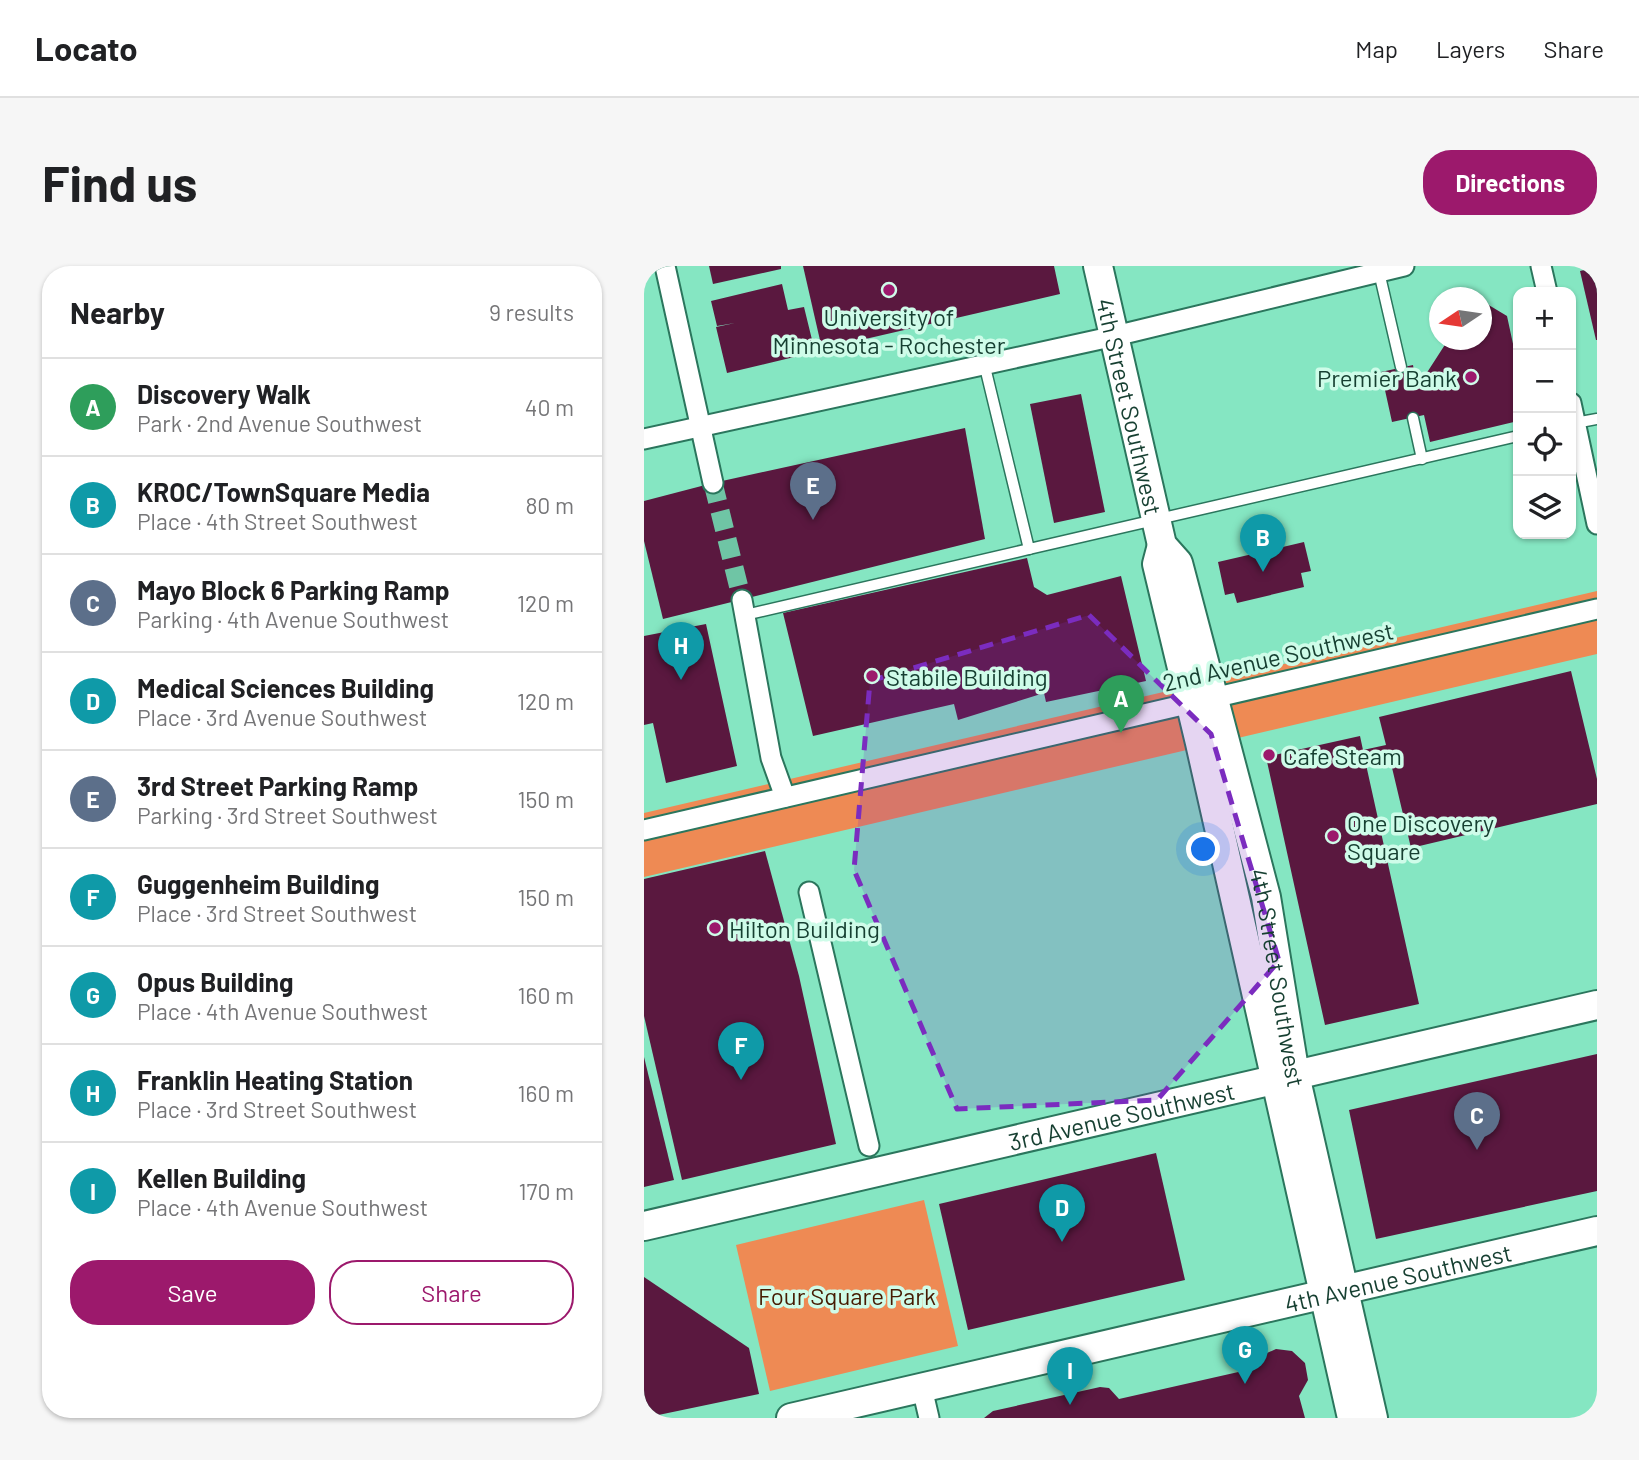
<!DOCTYPE html>
<meta charset="utf-8">
<style>
:root{--surface:#fff;--page:#f6f6f6;--text:#202124;--muted:#757577;--line:#e0e0e0;--accent:#9c196c}
body{margin:0;font-family:Barlow,sans-serif;background:var(--page);color:var(--text)}
.controls{position:absolute;right:21px;top:21px;display:grid;overflow:hidden;border-radius:14px;box-shadow:0 2px 5px #0004}
.controls button{width:63px;height:63px;display:grid;place-items:center;padding:0;border:0;border-bottom:2px solid var(--line);background:var(--surface);color:var(--text);font:35px sans-serif}
.compass{position:absolute;left:785px;top:21px;width:63px;height:63px;border-radius:50%;background:var(--surface);box-shadow:0 2px 5px #0004;rotate:257deg}
.you{position:absolute;left:560px;top:584px;width:24px;height:24px;margin:-18px;border:5px solid #fff;border-radius:50%;background:#1a73e8;box-shadow:0 0 0 10px #1a73e833}
.badge{display:grid;place-items:center;width:46px;height:46px;border-radius:50%;background:var(--accent);color:#fff;font-size:23px;font-weight:700}
.pin{position:absolute;translate:-50% -58px;filter:drop-shadow(0 2px 4px #0008)}
.pin::after{content:'';position:absolute;top:37px;width:24px;height:21px;background:inherit;clip-path:polygon(0 0,100% 0,50% 100%)}
.list{margin:0;padding:0;list-style:none}
h2{display:flex;justify-content:space-between;align-items:center;height:91px;margin:0;padding:0 28px;font-size:30px}
h2 small{font-size:23px;font-weight:400;color:var(--muted)}
.list li{display:grid;grid-template-columns:46px 1fr auto;gap:21px;align-items:center;box-sizing:border-box;height:98px;padding:0 28px;border-top:2px solid var(--line)}
.list b{display:block;font-size:26px;white-space:nowrap}
.list p{margin:0;font-size:23px;white-space:nowrap;color:var(--muted)}
.list em{font-size:23px;font-style:normal;color:var(--muted)}
.actions{display:flex;gap:14px;padding:21px 28px}
.actions a{flex:1;padding:16px 0;border:2px solid var(--accent);border-radius:28px;text-align:center;font-size:24px;color:var(--accent)}
.actions .main{background:var(--accent);color:#fff}
.icon{flex:none;width:38px;height:38px;fill:none;stroke:currentColor;stroke-width:2;stroke-linecap:round;stroke-linejoin:round}
.map{position:relative;flex:none;width:953px;height:1152px;overflow:hidden;border-radius:28px}
header{display:flex;align-items:center;gap:42px;box-sizing:border-box;height:98px;padding:0 35px;background:var(--surface);border-bottom:2px solid var(--line)}
header strong{font-size:33px}
nav{display:flex;gap:38px;margin-inline-start:auto;font-size:24px}
.intro{display:flex;align-items:center;justify-content:space-between;box-sizing:border-box;height:168px;padding:0 42px}
h1{margin:0;font-size:49px}
.button{padding:18px 32px;border-radius:28px;background:var(--accent);color:#fff;font-size:24px;font-weight:700}
main{display:flex;gap:42px;padding:0 42px}
aside{flex:1;background:var(--surface);border-radius:28px;box-shadow:0 2px 5px #0004}
.map>svg:first-child{display:block}
</style>
<header>
<strong>Locato</strong>
<nav><a>Map</a><a>Layers</a><a>Share</a></nav>
</header>
<div class="intro"><h1>Find us</h1><a class="button">Directions</a></div>
<main>
<aside>
<h2>Nearby<small>9 results</small></h2>
<ul class="list">
<li><span class="badge" style="background:#2e9e5b">A</span><div><b>Discovery Walk</b><p>Park · 2nd Avenue Southwest</p></div><em>40 m</em></li>
<li><span class="badge" style="background:#0f9aa8">B</span><div><b>KROC/TownSquare Media</b><p>Place · 4th Street Southwest</p></div><em>80 m</em></li>
<li><span class="badge" style="background:#5c6f8a">C</span><div><b>Mayo Block 6 Parking Ramp</b><p>Parking · 4th Avenue Southwest</p></div><em>120 m</em></li>
<li><span class="badge" style="background:#0f9aa8">D</span><div><b>Medical Sciences Building</b><p>Place · 3rd Avenue Southwest</p></div><em>120 m</em></li>
<li><span class="badge" style="background:#5c6f8a">E</span><div><b>3rd Street Parking Ramp</b><p>Parking · 3rd Street Southwest</p></div><em>150 m</em></li>
<li><span class="badge" style="background:#0f9aa8">F</span><div><b>Guggenheim Building</b><p>Place · 3rd Street Southwest</p></div><em>150 m</em></li>
<li><span class="badge" style="background:#0f9aa8">G</span><div><b>Opus Building</b><p>Place · 4th Avenue Southwest</p></div><em>160 m</em></li>
<li><span class="badge" style="background:#0f9aa8">H</span><div><b>Franklin Heating Station</b><p>Place · 3rd Street Southwest</p></div><em>160 m</em></li>
<li><span class="badge" style="background:#0f9aa8">I</span><div><b>Kellen Building</b><p>Place · 4th Avenue Southwest</p></div><em>170 m</em></li>
</ul>
<div class="actions"><a class="main">Save</a><a>Share</a></div>
</aside>
<div class="map">
<svg width="953" height="1152" viewBox="0 0 953 1152">
<rect width="100%" height="100%" fill="#85e6c2"/>
<g fill="#ee8a54">
<path d="M953 325V388L0 611V547Z"/>
<path d="M280 934 314 1080 126 1125 92 979Z"/>
</g>
<g fill="#5a183f">
<path d="M65 0H137V3L69 18Z"/>
<path d="M159 0H410L416 28 178 83Z"/>
<path d="M953 1V74H952L936 5Z"/>
<path d="M138 18 144 44 160 41 171 86 83 107 72 61 91 57 73 60 67 35Z"/>
<path d="M838 35 863 50 874 101V155L786 176 780 149 748 156 737 106 769 99 773 122 804 74H838Z"/>
<path d="M437 128 461 246 410 257 386 138Z"/>
<path d="M321 162 341 273 19 353 0 275V235L69 217Z"/>
<path d="M660 276 667 305 657 307 660 321 593 337 590 327 581 329 574 296Z"/>
<path d="M383 292 390 321 403 329 477 310 502 415 402 436 400 427 314 454 310 438 169 470 139 347Z"/>
<path d="M62 358 93 500 22 517 9 457 0 459V370Z"/>
<path d="M927 405 953 513V538L767 582 745 489 721 494 775 738 681 759 622 491 716 470 719 484 742 479 735 451Z"/>
<path d="M121 585 155 710 192 878 38 914 0 750V613Z"/>
<path d="M953 788V925L732 973 705 844Z"/>
<path d="M0 791 30 914 0 921Z"/>
<path d="M512 887 541 1014 324 1064 295 938Z"/>
<path d="M0 1011 105 1082 115 1128 0 1152Z"/>
<path d="M632 1083 648 1085 661 1097 664 1114 655 1130 661 1152H340L349 1145 456 1121 465 1122 475 1133 612 1102 623 1087Z"/>
</g>
<g fill="none" stroke-linecap="round" stroke-linejoin="round">
<path stroke="#6fc5a5" stroke-width="19" stroke-dasharray="19 10" stroke-linecap="butt" d="M69 217 98 334"/>
<g stroke="#2b765d" stroke-width="13">
<g id="lane">
<path d="M735 6 757 101"/>
<path d="M340 97 385 283 874 170"/>
<path d="M769 152 778 193"/>
<path d="M931 157 953 153"/>
<path d="M101 349 385 283"/>
</g>
</g>
<g stroke="#2b765d" stroke-width="23">
<g id="street">
<path d="M21 0 69 217"/>
<path d="M897 0 903 26"/>
<path d="M927 137 953 258"/>
<path d="M0 173 471 70 760 0"/>
<path d="M98 334 127 492 141 531"/>
<path d="M0 564 953 343"/>
<path d="M165 626 225 880"/>
<path d="M278 1122 285 1152"/>
</g>
</g>
<g stroke="#2b765d" stroke-width="32">
<g id="secondary">
<path id="s1" d="M454 0 518 279 534 297 622 631 651 809 729 1152"/>
<path d="M518 279 513 298 556 477 708 1152"/>
<path id="s2" d="M0 960 953 739"/>
<path id="s3" d="M147 1152 953 965"/>
</g>
</g>
<use href="#lane" stroke="#fff" stroke-width="10"/>
<use href="#street" stroke="#fff" stroke-width="19"/>
<use href="#secondary" stroke="#fff" stroke-width="28"/>
</g>
<path fill="#7b2cbf" fill-opacity="0.2" stroke="#7b2cbf" stroke-width="5" stroke-dasharray="14 9" stroke-linejoin="round" d="M445 349 567 468 635 695 513 834 313 843 210 604 226 415Z"/>
<g fill="#9c196c" stroke="#cffce9" stroke-width="2.5">
<circle cx="245" cy="24" r="7"/>
<circle cx="827" cy="111" r="7"/>
<circle cx="228" cy="410" r="7"/>
<circle cx="625" cy="489" r="7"/>
<circle cx="689" cy="570" r="7"/>
<circle cx="71" cy="662" r="7"/>
</g>
<g text-anchor="middle" dominant-baseline="central" stroke-width="7" stroke-linejoin="round" paint-order="stroke">
<g font-size="24" fill="#163f31" stroke="#cffce9" text-anchor="start">
<text x="245" y="50" text-anchor="middle">University of<tspan x="245" dy="28">Minnesota - Rochester</tspan></text>
<text x="813" y="111" text-anchor="end">Premier Bank</text>
<text x="242" y="410">Stabile Building</text>
<text x="639" y="489">Cafe Steam</text>
<text x="703" y="556">One Discovery<tspan x="703" dy="28">Square</tspan></text>
<text x="85" y="662">Hilton Building</text>
</g>
<g font-size="24" fill="#163f31" stroke="#cffce9">
<text stroke="none"><textPath href="#s1" startOffset="144">4th Street Southwest</textPath></text>
<text transform="translate(634 390) rotate(-13)">2nd Avenue Southwest</text>
<text stroke="none"><textPath href="#s1" startOffset="737">4th Street Southwest</textPath></text>
<text stroke="none"><textPath href="#s2" startOffset="490">3rd Avenue Southwest</textPath></text>
<text stroke="none"><textPath href="#s3" startOffset="623">4th Avenue Southwest</textPath></text>
</g>
<g font-size="24" fill="#461b02" stroke="#cffce9">
<text x="203" y="1029">Four Square Park</text>
</g>
</g>
</svg>
<div class="controls">
<button>+</button>
<button>−</button>
<button><svg class="icon" aria-label="locate" viewBox="0 0 24 24"><circle cx="12" cy="12" r="6"/><path d="M12 2v4M12 18v4M2 12h4M18 12h4"/></svg></button>
<button><svg class="icon" aria-label="layers" viewBox="0 0 24 24"><path d="M12 4l9 5-9 5-9-5zM3 14l9 5 9-5"/></svg></button>
</div>
<svg class="compass" viewBox="-18 -18 36 36"><path d="M0-13l5 13h-10z" fill="#e53935"/><path d="M0 13l5-13h-10z" fill="#757577"/></svg>
<div class="you"></div>
<div class="pin badge" style="left:477px;top:467px;background:#2e9e5b">A</div>
<div class="pin badge" style="left:619px;top:306px;background:#0f9aa8">B</div>
<div class="pin badge" style="left:833px;top:884px;background:#5c6f8a">C</div>
<div class="pin badge" style="left:418px;top:976px;background:#0f9aa8">D</div>
<div class="pin badge" style="left:169px;top:254px;background:#5c6f8a">E</div>
<div class="pin badge" style="left:97px;top:814px;background:#0f9aa8">F</div>
<div class="pin badge" style="left:601px;top:1118px;background:#0f9aa8">G</div>
<div class="pin badge" style="left:37px;top:414px;background:#0f9aa8">H</div>
<div class="pin badge" style="left:426px;top:1139px;background:#0f9aa8">I</div>
</div>
</main>
